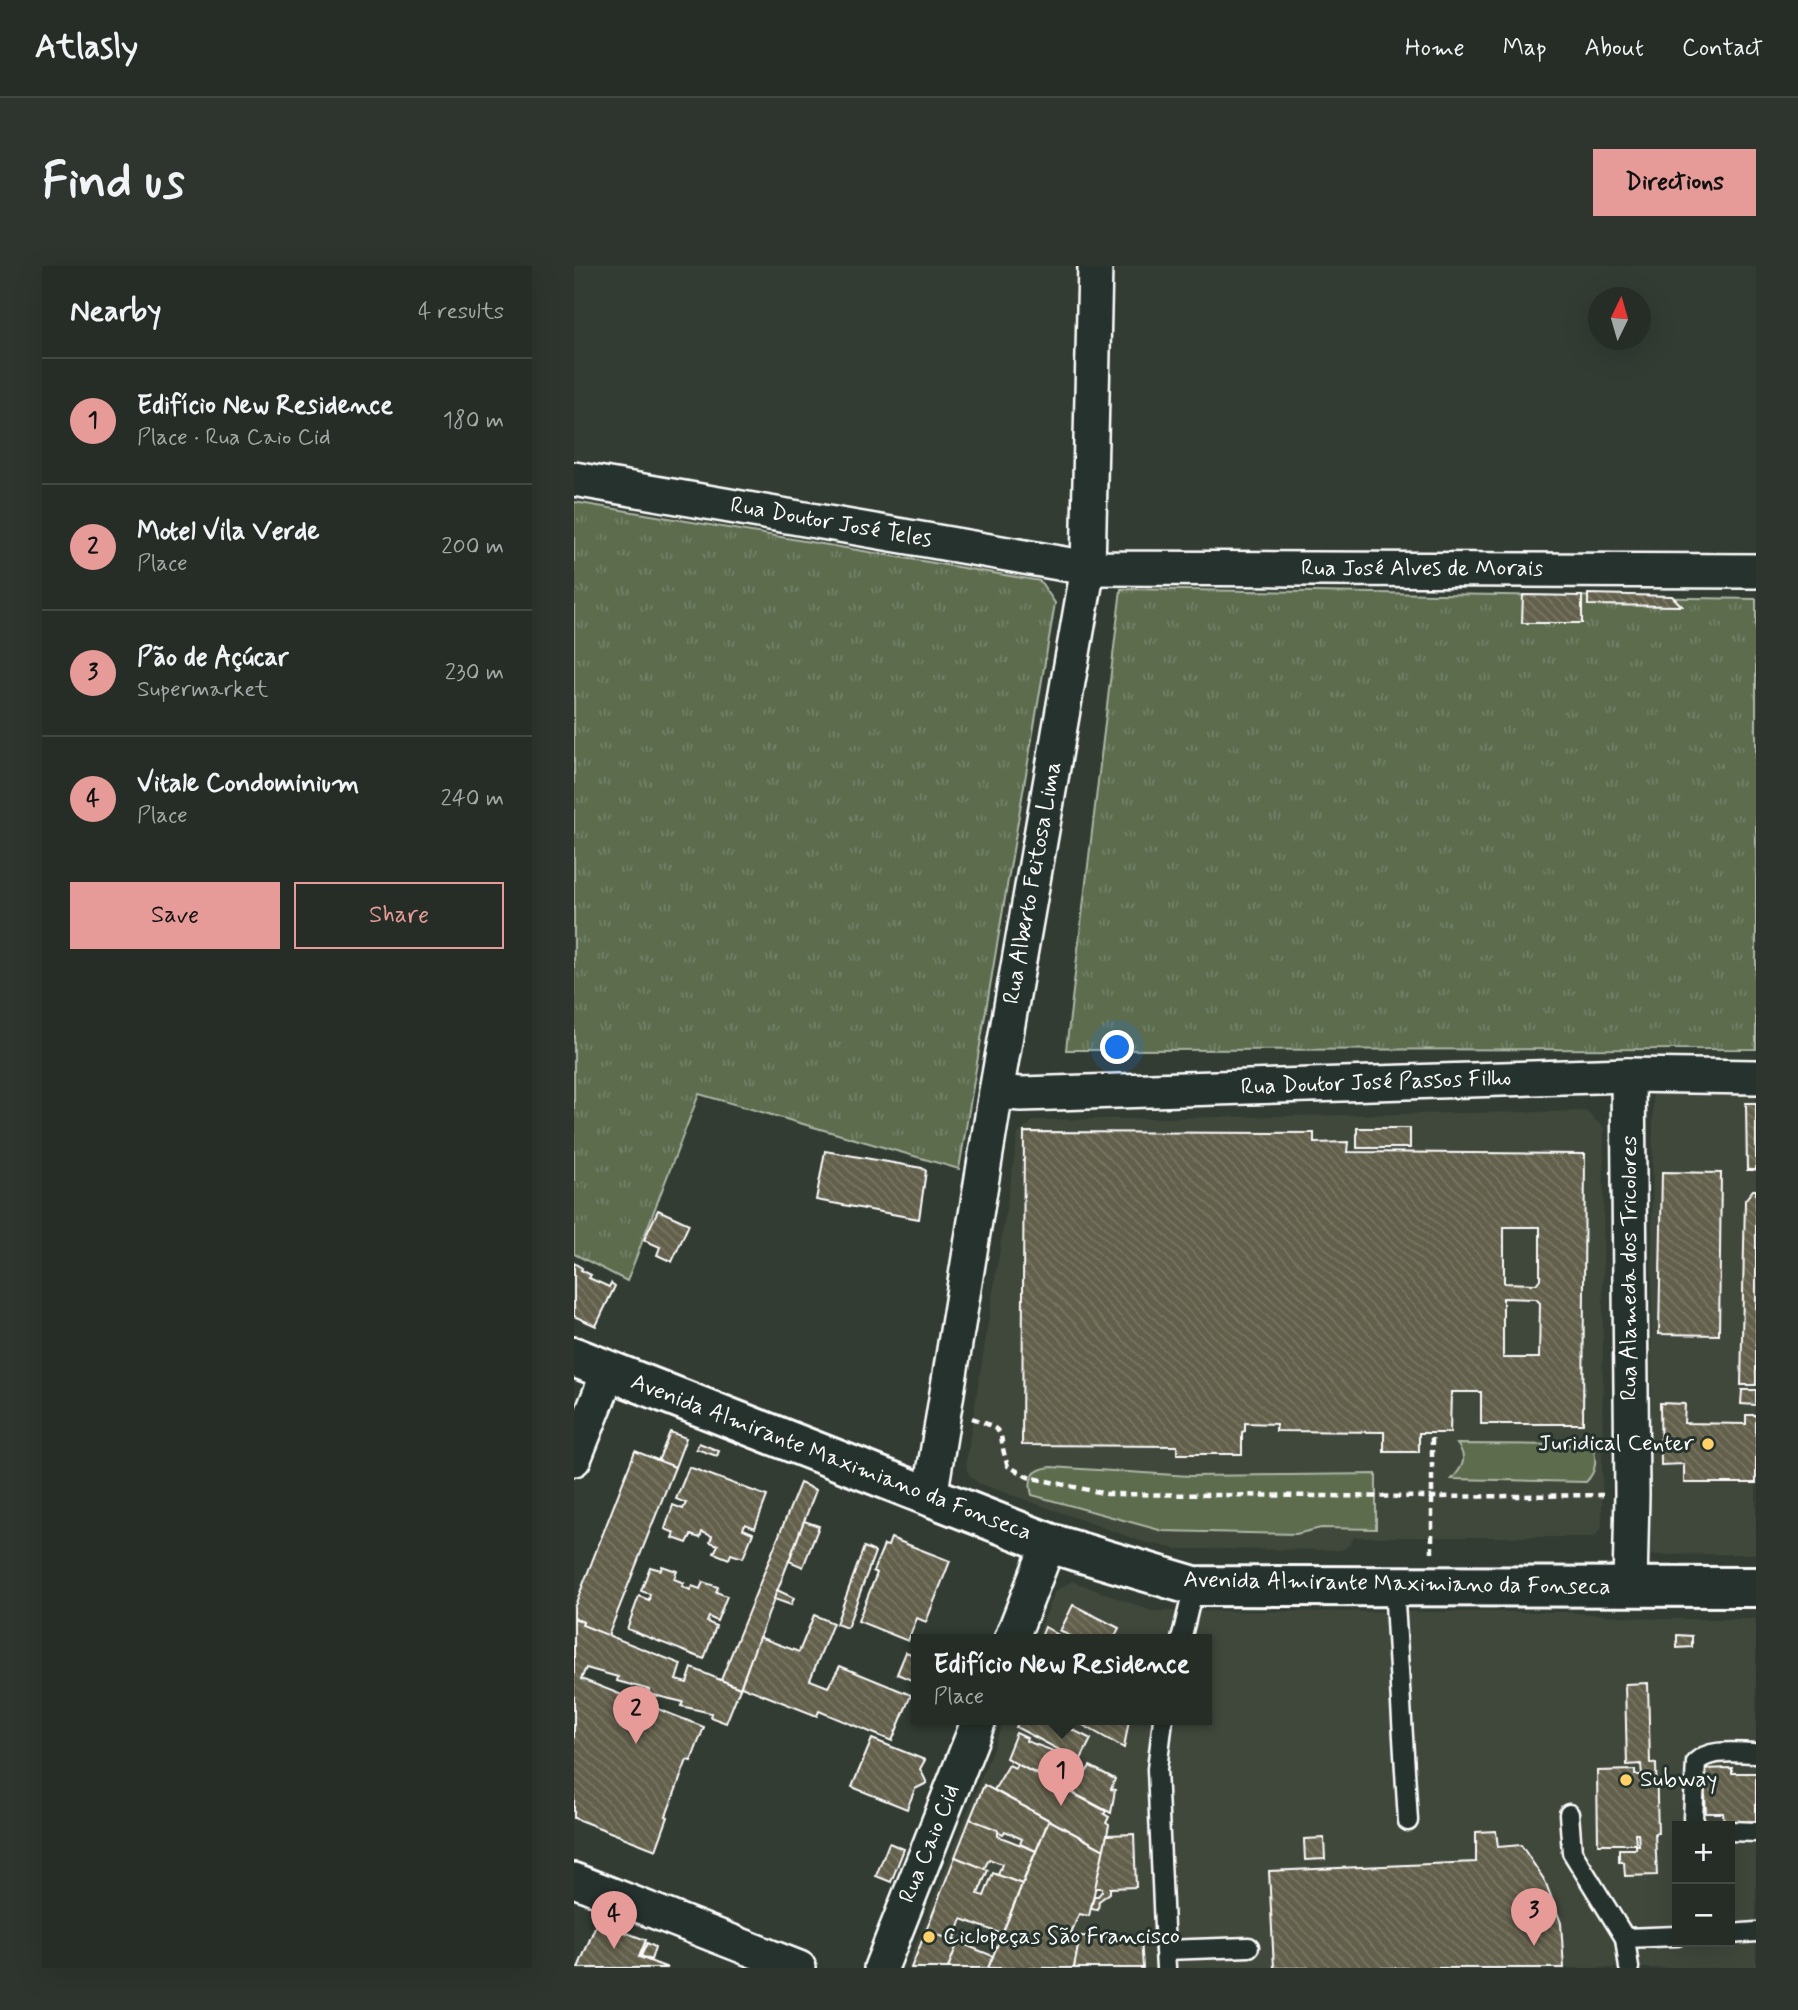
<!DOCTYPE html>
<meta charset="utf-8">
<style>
:root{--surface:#262d26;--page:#2e352e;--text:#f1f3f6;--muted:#a4a8a7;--line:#424943;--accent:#e69b98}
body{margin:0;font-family:Mynerve,sans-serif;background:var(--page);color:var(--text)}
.controls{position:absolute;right:21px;bottom:21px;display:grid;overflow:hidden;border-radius:0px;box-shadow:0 7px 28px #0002}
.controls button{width:63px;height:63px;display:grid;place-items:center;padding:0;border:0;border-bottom:2px solid var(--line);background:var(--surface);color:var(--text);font:35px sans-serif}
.compass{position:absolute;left:1014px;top:21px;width:63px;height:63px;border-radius:50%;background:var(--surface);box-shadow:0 7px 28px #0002;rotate:5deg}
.you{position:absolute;left:544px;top:782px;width:24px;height:24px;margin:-18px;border:5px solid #fff;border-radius:50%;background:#1a73e8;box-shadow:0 0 0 10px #1a73e833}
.badge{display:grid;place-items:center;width:46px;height:46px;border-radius:50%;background:var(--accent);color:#111;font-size:23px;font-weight:700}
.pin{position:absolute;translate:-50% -58px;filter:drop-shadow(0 2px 4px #0008)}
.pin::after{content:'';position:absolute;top:37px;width:24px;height:21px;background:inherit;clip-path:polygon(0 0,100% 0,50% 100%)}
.popup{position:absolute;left:337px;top:1368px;width:301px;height:91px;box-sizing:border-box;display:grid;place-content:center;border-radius:0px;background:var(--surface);filter:drop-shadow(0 2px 5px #0005);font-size:23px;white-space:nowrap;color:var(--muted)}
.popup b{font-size:26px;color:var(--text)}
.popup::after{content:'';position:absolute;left:50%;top:100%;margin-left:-14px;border:14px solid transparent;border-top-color:var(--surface)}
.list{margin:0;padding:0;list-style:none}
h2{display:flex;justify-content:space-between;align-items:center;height:91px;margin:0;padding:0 28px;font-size:30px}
h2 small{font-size:23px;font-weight:400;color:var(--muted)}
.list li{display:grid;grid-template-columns:46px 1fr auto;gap:21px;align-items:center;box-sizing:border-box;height:126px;padding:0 28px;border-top:2px solid var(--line)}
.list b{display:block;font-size:26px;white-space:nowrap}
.list p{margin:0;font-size:23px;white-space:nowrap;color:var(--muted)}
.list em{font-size:23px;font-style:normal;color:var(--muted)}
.actions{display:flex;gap:14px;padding:21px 28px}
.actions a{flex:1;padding:16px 0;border:2px solid var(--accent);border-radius:0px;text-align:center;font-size:24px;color:var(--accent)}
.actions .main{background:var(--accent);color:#111}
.map{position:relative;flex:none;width:1182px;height:1702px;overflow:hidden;border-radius:0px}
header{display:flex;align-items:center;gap:42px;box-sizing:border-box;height:98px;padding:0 35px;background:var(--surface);border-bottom:2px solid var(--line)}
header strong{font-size:33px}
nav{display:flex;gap:38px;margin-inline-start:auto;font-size:24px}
.intro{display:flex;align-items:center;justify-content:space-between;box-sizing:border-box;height:168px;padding:0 42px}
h1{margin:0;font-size:49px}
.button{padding:18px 32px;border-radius:0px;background:var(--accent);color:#111;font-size:24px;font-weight:700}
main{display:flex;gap:42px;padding:0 42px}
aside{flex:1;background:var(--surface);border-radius:0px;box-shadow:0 7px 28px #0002}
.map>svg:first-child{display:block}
</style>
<header>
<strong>Atlasly</strong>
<nav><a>Home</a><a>Map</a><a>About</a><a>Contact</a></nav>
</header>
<div class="intro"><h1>Find us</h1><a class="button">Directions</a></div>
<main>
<aside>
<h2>Nearby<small>4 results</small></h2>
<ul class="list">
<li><span class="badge">1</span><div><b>Edifício New Residence</b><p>Place · Rua Caio Cid</p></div><em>180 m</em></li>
<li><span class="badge">2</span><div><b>Motel Vila Verde</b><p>Place</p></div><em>200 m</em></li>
<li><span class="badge">3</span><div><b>Pão de Açúcar</b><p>Supermarket</p></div><em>230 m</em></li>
<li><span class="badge">4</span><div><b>Vitale Condominium</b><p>Place</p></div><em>240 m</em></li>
</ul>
<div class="actions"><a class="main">Save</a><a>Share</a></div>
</aside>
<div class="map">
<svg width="1182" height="1702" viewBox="0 0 1182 1702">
<defs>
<pattern id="grass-tufts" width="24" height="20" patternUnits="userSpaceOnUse" patternTransform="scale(1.75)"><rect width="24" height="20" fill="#5c6c4e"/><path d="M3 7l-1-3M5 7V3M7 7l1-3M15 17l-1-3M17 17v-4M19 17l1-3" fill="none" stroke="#748269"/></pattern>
<pattern id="building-back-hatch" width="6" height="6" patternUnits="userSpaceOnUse" patternTransform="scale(1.75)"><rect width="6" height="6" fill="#625f4b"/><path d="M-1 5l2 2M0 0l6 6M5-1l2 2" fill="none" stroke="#7a7766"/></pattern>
</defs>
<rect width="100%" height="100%" fill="#323c33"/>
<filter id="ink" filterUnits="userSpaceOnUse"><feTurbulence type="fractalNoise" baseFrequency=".0143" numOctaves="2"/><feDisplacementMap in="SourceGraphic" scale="14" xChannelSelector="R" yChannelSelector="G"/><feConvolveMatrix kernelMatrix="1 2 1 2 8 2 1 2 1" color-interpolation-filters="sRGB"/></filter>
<g filter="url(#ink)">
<g fill="#40463a" fill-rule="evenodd">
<path d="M1079 826 1182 829V1288L1076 1289Z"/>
<path d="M1012 845 1030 862 1028 1262 1020 1271H780L776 1279 767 1284 602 1283 566 1275 404 1217 397 1211 393 1205 392 1196 444 868 460 854Z"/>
<path d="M498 1315 578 1345 990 1346 1089 1353H1182V1702H332L430 1454H632V1374H462L481 1325ZM1103 1560H1156V1676H1103Z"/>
</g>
<g fill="url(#grass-tufts)" stroke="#aeb6a6" stroke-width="2">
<path d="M0 236 466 315 481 337 385 903 125 828 53 1015 0 988Z"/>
<path d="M547 323 1182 333V783L492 784Z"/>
</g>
<g fill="#5c6c4e" stroke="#aeb6a6" stroke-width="2">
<path d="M883 1178 1018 1179C1023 1193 1023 1205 1012 1216L878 1213C889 1201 894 1192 883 1178Z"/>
<path d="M477 1201 616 1210 802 1208V1263L747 1262 722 1268 589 1265 458 1229C453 1212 459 1203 477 1201Z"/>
</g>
<g fill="url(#building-back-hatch)" stroke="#fff" stroke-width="2" fill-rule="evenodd">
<path d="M1014 328 1098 330 1108 340 1014 339Z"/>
<path d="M949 329 1008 330V357H948Z"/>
<path d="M1172 837H1182V904H1173Z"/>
<rect x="783" y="862" width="53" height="20"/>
<path d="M450 866 740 867V877L774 876 773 886 1011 888 1009 1158H907V1126H877L876 1167H845V1186H810V1166L702 1165V1158L671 1157V1165L668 1166V1188H603V1180L448 1179ZM930 961H966V1013L962 1018 930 1017ZM929 1032 962 1033 966 1037 965 1092H929Z"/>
<path d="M251 885 348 902 352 905 345 953 242 934Z"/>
<path d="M1088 906 1147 907 1145 1069 1085 1068Z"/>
<path d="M1179 924H1182V1119H1167L1171 934Z"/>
<path d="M84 944 115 958 98 996 83 989 86 981 70 974Z"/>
<path d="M0 997 8 1002 7 1004 17 1009 15 1012 35 1021 37 1017 41 1020 22 1060 0 1050Z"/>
<path d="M1168 1124H1182V1139L1167 1138Z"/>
<path d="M1086 1137 1111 1138 1110 1157 1172 1158V1149H1182V1217H1110V1198L1087 1199Z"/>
<path d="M96 1166 112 1172 101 1201 84 1195Z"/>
<path d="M125 1177 145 1185 143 1190 122 1183Z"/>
<path d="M61 1185 101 1201 34 1370 8 1359 9 1356 0 1352V1342Z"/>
<path d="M115 1201 193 1230 181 1262 171 1258 169 1263 179 1267 169 1292 157 1288 155 1293 140 1287 144 1279 136 1276 138 1270 128 1266 126 1272 117 1269 113 1277 99 1272 101 1267 91 1263 99 1239 109 1243 112 1237 102 1233Z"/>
<path d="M226 1217 242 1224 166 1422 147 1414Z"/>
<path d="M230 1255 245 1260 229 1301 215 1295Z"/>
<path d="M317 1272 376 1295 352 1356 343 1352 334 1375 284 1355 303 1307 299 1305 310 1279 314 1280Z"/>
<path d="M290 1281 301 1286 273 1362 262 1358Z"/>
<path d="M88 1300 103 1305 100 1313 110 1317 108 1320 116 1324 118 1320 126 1323 129 1316 144 1321 142 1326 153 1330 143 1355 135 1351 133 1356 142 1360 130 1393 53 1363 65 1330 75 1334 76 1328 67 1325 76 1301 87 1304Z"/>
<path d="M203 1324 220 1332 217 1339 200 1333Z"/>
<path d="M499 1339 545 1362 539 1374H504L486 1365Z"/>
<path d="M240 1349 259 1357 236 1414 254 1421 266 1400 337 1429 318 1475 245 1445 243 1450 167 1420 185 1371 225 1386Z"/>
<path d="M0 1352 9 1356 8 1359 107 1398 102 1414 113 1417 118 1402 166 1422 152 1457 136 1451 137 1447 107 1440 109 1436 75 1428 76 1424 43 1415 44 1411 12 1402 7 1413 130 1461 117 1495 113 1494 92 1550 94 1551 82 1584 0 1552Z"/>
<path d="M471 1361 486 1370 484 1374H466Z"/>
<path d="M1103 1369 1118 1370V1381L1103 1382Z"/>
<path d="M332 1386 342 1390V1416L323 1408Z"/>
<path d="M1074 1417 1076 1497 1082 1498 1084 1567H1081L1083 1609 1051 1610 1050 1596H1045V1583H1062V1579H1065L1064 1567H1061L1062 1578H1024L1023 1505 1061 1504V1509H1068L1067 1498 1053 1499 1051 1418Z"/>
<path d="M446 1454H496L493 1461 517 1473 506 1495 442 1461Z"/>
<path d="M500 1454H555L550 1482Z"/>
<path d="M442 1467 453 1472 452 1475 488 1488 487 1491 491 1493 482 1514 454 1504 432 1492Z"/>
<path d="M298 1473 351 1494 346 1503 353 1517 341 1523 333 1543 278 1521Z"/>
<path d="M443 1498 532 1545 530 1548 535 1551 532 1557 535 1559 530 1584 420 1524 435 1499 441 1502Z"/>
<path d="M516 1500 541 1513 537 1523 541 1524 537 1547 499 1527Z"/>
<path d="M1158 1502V1507H1182V1555L1150 1557 1149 1547H1132L1131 1530 1125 1531V1508H1130V1503Z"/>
<path d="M410 1519 475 1554 462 1585 446 1578 448 1573 431 1565 429 1568 396 1553Z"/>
<path d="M396 1553 424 1564V1570L462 1585 448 1618 424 1609 428 1598 415 1593 410 1603 381 1591Z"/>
<path d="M475 1554 530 1584 515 1650 505 1648 497 1667 506 1670 500 1702H414Z"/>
<path d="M922 1565 924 1581 947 1579 971 1615 987 1657 990 1702H700L695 1605 902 1596V1566Z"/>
<path d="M560 1568 562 1621 536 1622V1627L525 1635 524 1644 517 1643 520 1630H524L528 1625V1622H521L533 1569Z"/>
<path d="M750 1572 751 1593 731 1594 730 1573Z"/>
<path d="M315 1577 330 1583 317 1616 302 1610Z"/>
<path d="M381 1591 414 1604 404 1628 410 1630 419 1607 448 1618 428 1668 388 1653 380 1675 352 1665Z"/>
<path d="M23 1656 72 1674 65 1691 94 1702H4Z"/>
<path d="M352 1665 384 1676 374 1702H337Z"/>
<path d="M506 1670 567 1672 569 1702H500Z"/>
<path d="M384 1676 419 1690 414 1702H374Z"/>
<path d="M73 1677 81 1681 77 1694 67 1690Z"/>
</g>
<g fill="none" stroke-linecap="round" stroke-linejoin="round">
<g stroke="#fff" stroke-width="23">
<g id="lane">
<path d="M820 1320 834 1555"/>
<path d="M607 1374 620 1320"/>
<path d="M589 1454 583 1503 591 1684"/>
<path d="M995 1548 998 1586 1051 1672 1055 1702"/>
<path d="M1122 1560 1119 1552 1122 1496C1137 1482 1163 1487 1182 1487"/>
<path d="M1156 1565 1182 1566"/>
<path d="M1156 1668 1182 1666"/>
<path d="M1051 1672 1103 1670"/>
<path d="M592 1702 591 1684 675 1681"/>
</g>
</g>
<g stroke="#fff" stroke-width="38">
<g id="street">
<path d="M0 213 514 302 1182 305"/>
<path d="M1054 809 1058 1228 1056 1321"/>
<path d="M422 826 447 828 1054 809 1182 811"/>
<path d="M0 1193 35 1105"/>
<path d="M356 1231 422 826 514 302 521 0"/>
<path d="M437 1374 475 1277"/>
<path d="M0 1614 225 1702"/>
<path d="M307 1702 405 1454"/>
</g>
</g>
<g stroke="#fff" stroke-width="44">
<path id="secondary" d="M0 1091 475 1277 620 1320 1182 1321"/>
</g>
<g stroke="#fff" stroke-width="4.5" stroke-dasharray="7 5" stroke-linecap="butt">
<path d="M398 1152C439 1167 421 1166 434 1200L454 1211 533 1228 858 1231 1029 1229"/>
<path d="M858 1287V1170"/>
</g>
<use href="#lane" stroke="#26332d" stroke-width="18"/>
<use href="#street" stroke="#26332d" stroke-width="33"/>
<use href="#secondary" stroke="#26332d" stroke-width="38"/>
</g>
</g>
<g fill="#ffd166" stroke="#26332d" stroke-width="2.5">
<circle cx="1134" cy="1178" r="7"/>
<circle cx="1052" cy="1514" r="7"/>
<circle cx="355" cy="1671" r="7"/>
</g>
<g text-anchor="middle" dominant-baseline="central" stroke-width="6" stroke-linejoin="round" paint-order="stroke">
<g font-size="23" fill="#fff" stroke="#26332d">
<text transform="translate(257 257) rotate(10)">Rua Doutor José Teles</text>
<text x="848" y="303">Rua José Alves de Morais</text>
<text transform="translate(459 617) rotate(-80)">Rua Alberto Feitosa Lima</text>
<text transform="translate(802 817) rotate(-2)">Rua Doutor José Passos Filho</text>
<text transform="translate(1056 1002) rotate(-90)">Rua Alameda dos Tricolores</text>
<text transform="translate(257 1192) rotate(21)">Avenida Almirante Maximiano da Fonseca</text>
<text transform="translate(823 1318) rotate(1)">Avenida Almirante Maximiano da Fonseca</text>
<text transform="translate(356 1578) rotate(-68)">Rua Caio Cid</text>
</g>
<g font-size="23" fill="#fff" stroke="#26332d" text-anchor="start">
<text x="1120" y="1178" text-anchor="end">Juridical Center</text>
<text x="1066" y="1514">Subway</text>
<text x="369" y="1671">Ciclopeças São Francisco</text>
</g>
</g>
</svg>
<div class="controls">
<button>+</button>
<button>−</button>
</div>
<svg class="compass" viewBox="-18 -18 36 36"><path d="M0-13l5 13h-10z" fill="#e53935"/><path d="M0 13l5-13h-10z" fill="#a4a8a7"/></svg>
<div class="you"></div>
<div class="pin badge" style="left:487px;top:1540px">1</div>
<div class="popup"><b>Edifício New Residence</b>Place</div>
<div class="pin badge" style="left:62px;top:1478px">2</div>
<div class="pin badge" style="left:960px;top:1680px">3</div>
<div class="pin badge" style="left:40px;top:1683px">4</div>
</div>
</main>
